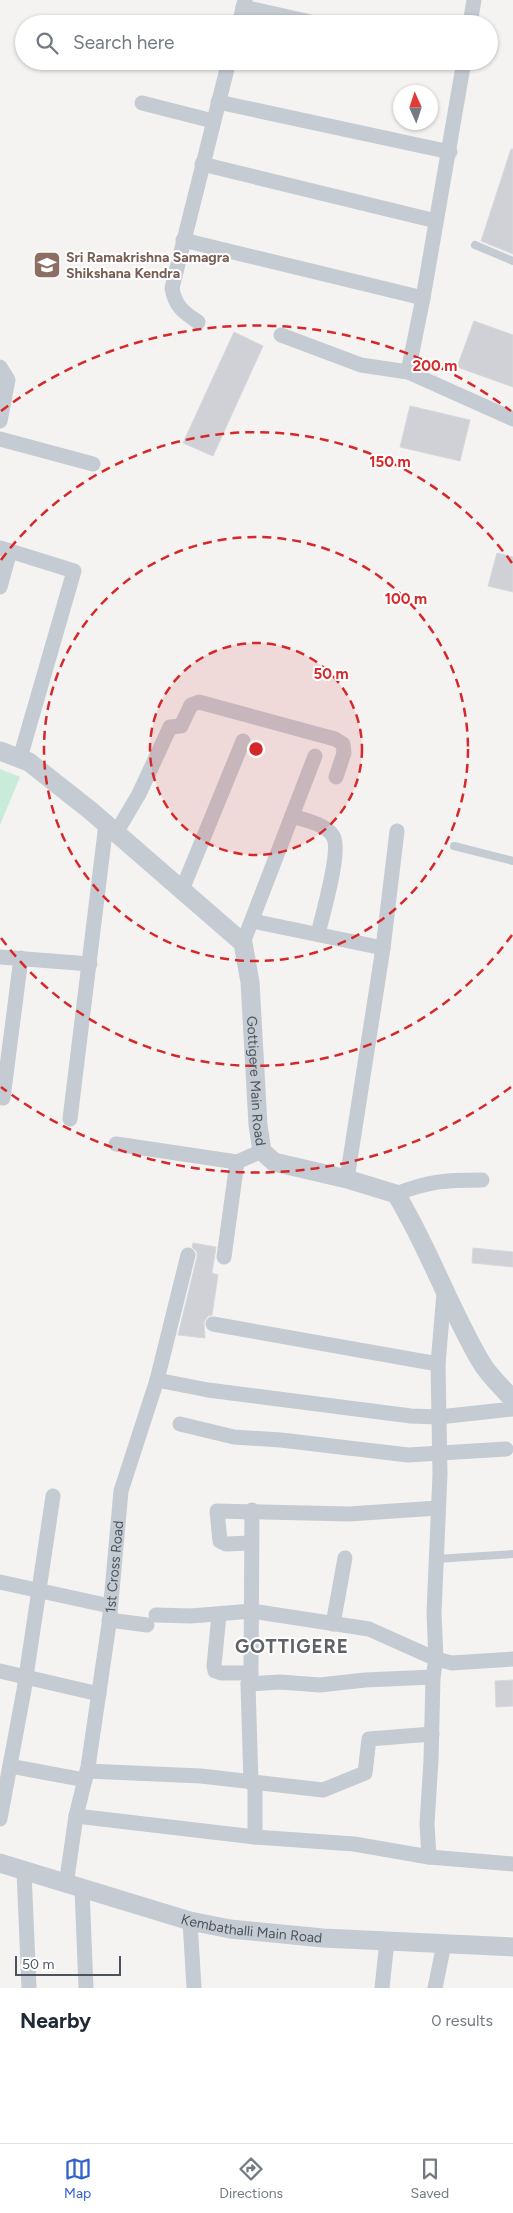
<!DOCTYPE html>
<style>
:root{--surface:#fff;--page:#f2f2f3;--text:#1f2937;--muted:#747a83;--line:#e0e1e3;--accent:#3262ce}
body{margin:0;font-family:Figtree,sans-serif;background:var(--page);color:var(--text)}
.compass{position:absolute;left:393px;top:85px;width:45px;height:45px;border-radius:50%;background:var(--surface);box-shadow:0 1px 4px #0004;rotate:357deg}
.scale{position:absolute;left:15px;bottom:12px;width:106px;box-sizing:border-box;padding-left:5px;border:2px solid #4c535d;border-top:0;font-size:14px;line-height:18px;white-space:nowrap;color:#4c535d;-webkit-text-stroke:4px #fff;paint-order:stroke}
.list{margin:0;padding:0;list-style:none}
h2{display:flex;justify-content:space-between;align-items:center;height:65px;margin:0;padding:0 20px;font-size:21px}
h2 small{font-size:16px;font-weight:400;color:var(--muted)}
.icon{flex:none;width:28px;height:28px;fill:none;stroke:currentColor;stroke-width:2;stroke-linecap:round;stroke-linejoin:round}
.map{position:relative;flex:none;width:513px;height:1988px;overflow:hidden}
.search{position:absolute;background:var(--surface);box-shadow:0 1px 4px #0004;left:15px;right:15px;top:15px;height:55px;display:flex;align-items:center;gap:12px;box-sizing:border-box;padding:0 18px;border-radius:28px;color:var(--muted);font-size:19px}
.sheet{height:155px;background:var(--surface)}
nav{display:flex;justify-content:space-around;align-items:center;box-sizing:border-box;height:70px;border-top:1px solid var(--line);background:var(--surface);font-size:14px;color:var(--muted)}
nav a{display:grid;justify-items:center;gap:2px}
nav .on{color:var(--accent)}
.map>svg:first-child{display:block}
</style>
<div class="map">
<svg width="513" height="1988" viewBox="0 0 513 1988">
<rect width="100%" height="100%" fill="#f4f3f2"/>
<path fill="#c8ebda" d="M0 769 20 777 0 825Z"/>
<g fill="#d0d1d6" stroke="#d7d8dc">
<path d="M511 149H513V254L481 241Z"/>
<path d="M474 321 513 335V387L457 367Z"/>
<path d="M234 332 263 346 213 456 183 443Z"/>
<path d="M410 406 470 420 460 461 400 447Z"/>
<path d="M497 553 513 557V592L488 586Z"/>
<path d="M193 1243 216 1247 212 1273 218 1275 212 1315 208 1316 204 1322 205 1338 178 1335 197 1257V1252L192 1247Z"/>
<path d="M473 1248 513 1252V1267L472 1263Z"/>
<path d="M513 1680V1706L496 1707 495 1681Z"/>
</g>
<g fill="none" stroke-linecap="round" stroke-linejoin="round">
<g stroke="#c5cbd2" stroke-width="8">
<path d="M475 245 513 261"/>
<path d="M454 846 513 861"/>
<path d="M436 1559 513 1554"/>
</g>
<g stroke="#c5cbd2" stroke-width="15">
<path d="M243 7 320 24"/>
<path d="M239 24 245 0"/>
<path d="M470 24 474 0"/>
<path d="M218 102 450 152"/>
<path d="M142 103 213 121"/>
<path d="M202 164 436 221"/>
<path d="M183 240 423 298"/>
<path d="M198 322C183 312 175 306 172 288L229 61"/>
<path d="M281 335 361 365 408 372 513 419"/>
<path d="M0 367 8 380 0 421"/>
<path d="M408 372 423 298 464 61"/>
<path d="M0 439 93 464"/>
<path d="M0 548 74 571 20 758"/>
<path d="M0 587 10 551"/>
<path d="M292 816C305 820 326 824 333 836 342 850 322 916 318 934"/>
<path d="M116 833 139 794 170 727 181 726 191 705 199 702 335 739 343 744 344 753 336 777"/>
<path d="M182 890 243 741"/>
<path d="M252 921 383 948"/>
<path d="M243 943 315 756"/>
<path d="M0 957 90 964"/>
<path d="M3 1098 21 958"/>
<path d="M70 1119 106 824"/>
<path d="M116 1144 237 1162"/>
<path d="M347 1179 383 948 397 831"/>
<path d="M396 1194C429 1181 446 1180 482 1180"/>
<path d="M224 1257 237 1162 262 1151"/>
<path d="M213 1324 438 1364"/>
<path d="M157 1380 208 1390 411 1416 439 1417 513 1409"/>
<path d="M180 1424 234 1437 281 1440 408 1455 506 1449"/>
<path d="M252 1510 251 1673 248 1684 280 1682 320 1685 365 1680 433 1677"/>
<path d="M251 1543 226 1544 220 1541 217 1511 349 1514 438 1508"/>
<path d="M0 1582 110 1606"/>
<path d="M156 1615 191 1616 252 1611 369 1629 436 1659 452 1663 513 1659"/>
<path d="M219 1615 214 1666 215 1671 221 1673H251"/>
<path d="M109 1620 147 1625"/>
<path d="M333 1624 345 1558"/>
<path d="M0 1671 99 1694"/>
<path d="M248 1684 251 1783"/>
<path d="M10 1766 85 1780"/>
<path d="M87 1771 201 1776 323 1790 365 1773 369 1739 432 1734"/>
<path d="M76 1816 255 1837 354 1844 429 1857 513 1864"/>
<path d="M0 1819 24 1690 53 1496"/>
<path d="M255 1837V1783"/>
<path d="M429 1857 427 1824 431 1760 433 1677 436 1659 434 1613 440 1474 438 1364 444 1293"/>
<path d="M24 1871 29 1988"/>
<path id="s1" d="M66 1885 76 1816 88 1767 109 1624 121 1491 157 1380 188 1255"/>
<path d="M82 1889 86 1988"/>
<path d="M190 1921 194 1988"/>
<path d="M382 1988 387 1941"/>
<path d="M435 1988 444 1944"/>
</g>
<g stroke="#c5cbd2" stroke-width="19">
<path id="s2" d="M0 751 29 762 91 811 243 943 250 982 258 1125 262 1151 274 1162 347 1179 396 1194C429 1248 449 1308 481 1362 489 1376 503 1388 513 1400"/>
<path id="s3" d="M0 1863 190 1921 230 1929 323 1938 513 1947"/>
</g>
</g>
<circle cx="256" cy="749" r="106" fill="#d62828" fill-opacity=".12"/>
<g fill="none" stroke="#d62828" stroke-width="2.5" stroke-dasharray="9 6">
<circle cx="256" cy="749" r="106"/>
<circle cx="256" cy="749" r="212"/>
<path d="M512 935A317 317 0 0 1 1 938M1 560A317 317 0 0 1 512 563"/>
<path d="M511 1087A423 423 0 0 1 1 1087M1 411A423 423 0 0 1 511 411"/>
</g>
<defs>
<g id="school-square" transform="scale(1.4375)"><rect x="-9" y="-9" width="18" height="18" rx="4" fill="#8d6e63" stroke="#fff"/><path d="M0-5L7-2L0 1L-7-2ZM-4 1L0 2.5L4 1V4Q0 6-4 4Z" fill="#fff"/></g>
</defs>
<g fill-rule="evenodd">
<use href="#school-square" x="47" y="265"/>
</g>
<g text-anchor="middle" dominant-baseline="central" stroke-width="4" stroke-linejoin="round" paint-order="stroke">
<g font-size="14" font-weight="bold" fill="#785e54" stroke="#fff" text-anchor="start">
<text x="66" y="257">Sri Ramakrishna Samagra<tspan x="66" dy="16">Shikshana Kendra</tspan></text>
</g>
<g font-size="14" fill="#4c535d" stroke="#fff">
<text stroke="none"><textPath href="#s2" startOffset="450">Gottigere Main Road</textPath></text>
<text stroke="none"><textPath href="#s1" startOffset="322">1st Cross Road</textPath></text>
<text stroke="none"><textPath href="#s3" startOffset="261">Kembathalli Main Road</textPath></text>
</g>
<g font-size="19" font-weight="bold" letter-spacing="1" fill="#5f6266" stroke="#fff">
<text x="292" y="1646">GOTTIGERE</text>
</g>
</g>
<circle cx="256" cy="749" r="8" fill="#d62828" stroke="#fff" stroke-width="2.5"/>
<g font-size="15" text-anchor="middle" font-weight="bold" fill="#d62828" stroke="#fff" stroke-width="4" stroke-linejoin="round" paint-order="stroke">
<text x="435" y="371">200 m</text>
<text x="390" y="467">150 m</text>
<text x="406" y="604">100 m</text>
<text x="331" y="679">50 m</text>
</g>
</svg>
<svg class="compass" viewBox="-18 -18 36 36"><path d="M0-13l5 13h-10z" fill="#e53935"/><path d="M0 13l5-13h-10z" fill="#747a83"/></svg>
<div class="scale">50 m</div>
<div class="search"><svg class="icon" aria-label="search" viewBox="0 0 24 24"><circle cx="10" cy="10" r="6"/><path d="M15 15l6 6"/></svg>Search here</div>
</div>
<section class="sheet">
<h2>Nearby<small>0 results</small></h2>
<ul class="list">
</ul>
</section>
<nav>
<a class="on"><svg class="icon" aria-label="map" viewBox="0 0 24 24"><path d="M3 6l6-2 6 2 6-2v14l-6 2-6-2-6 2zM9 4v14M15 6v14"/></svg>Map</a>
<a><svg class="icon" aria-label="directions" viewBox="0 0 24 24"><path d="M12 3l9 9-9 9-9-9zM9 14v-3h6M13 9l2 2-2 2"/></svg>Directions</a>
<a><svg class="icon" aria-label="saved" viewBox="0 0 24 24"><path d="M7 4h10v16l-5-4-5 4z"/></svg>Saved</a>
</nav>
